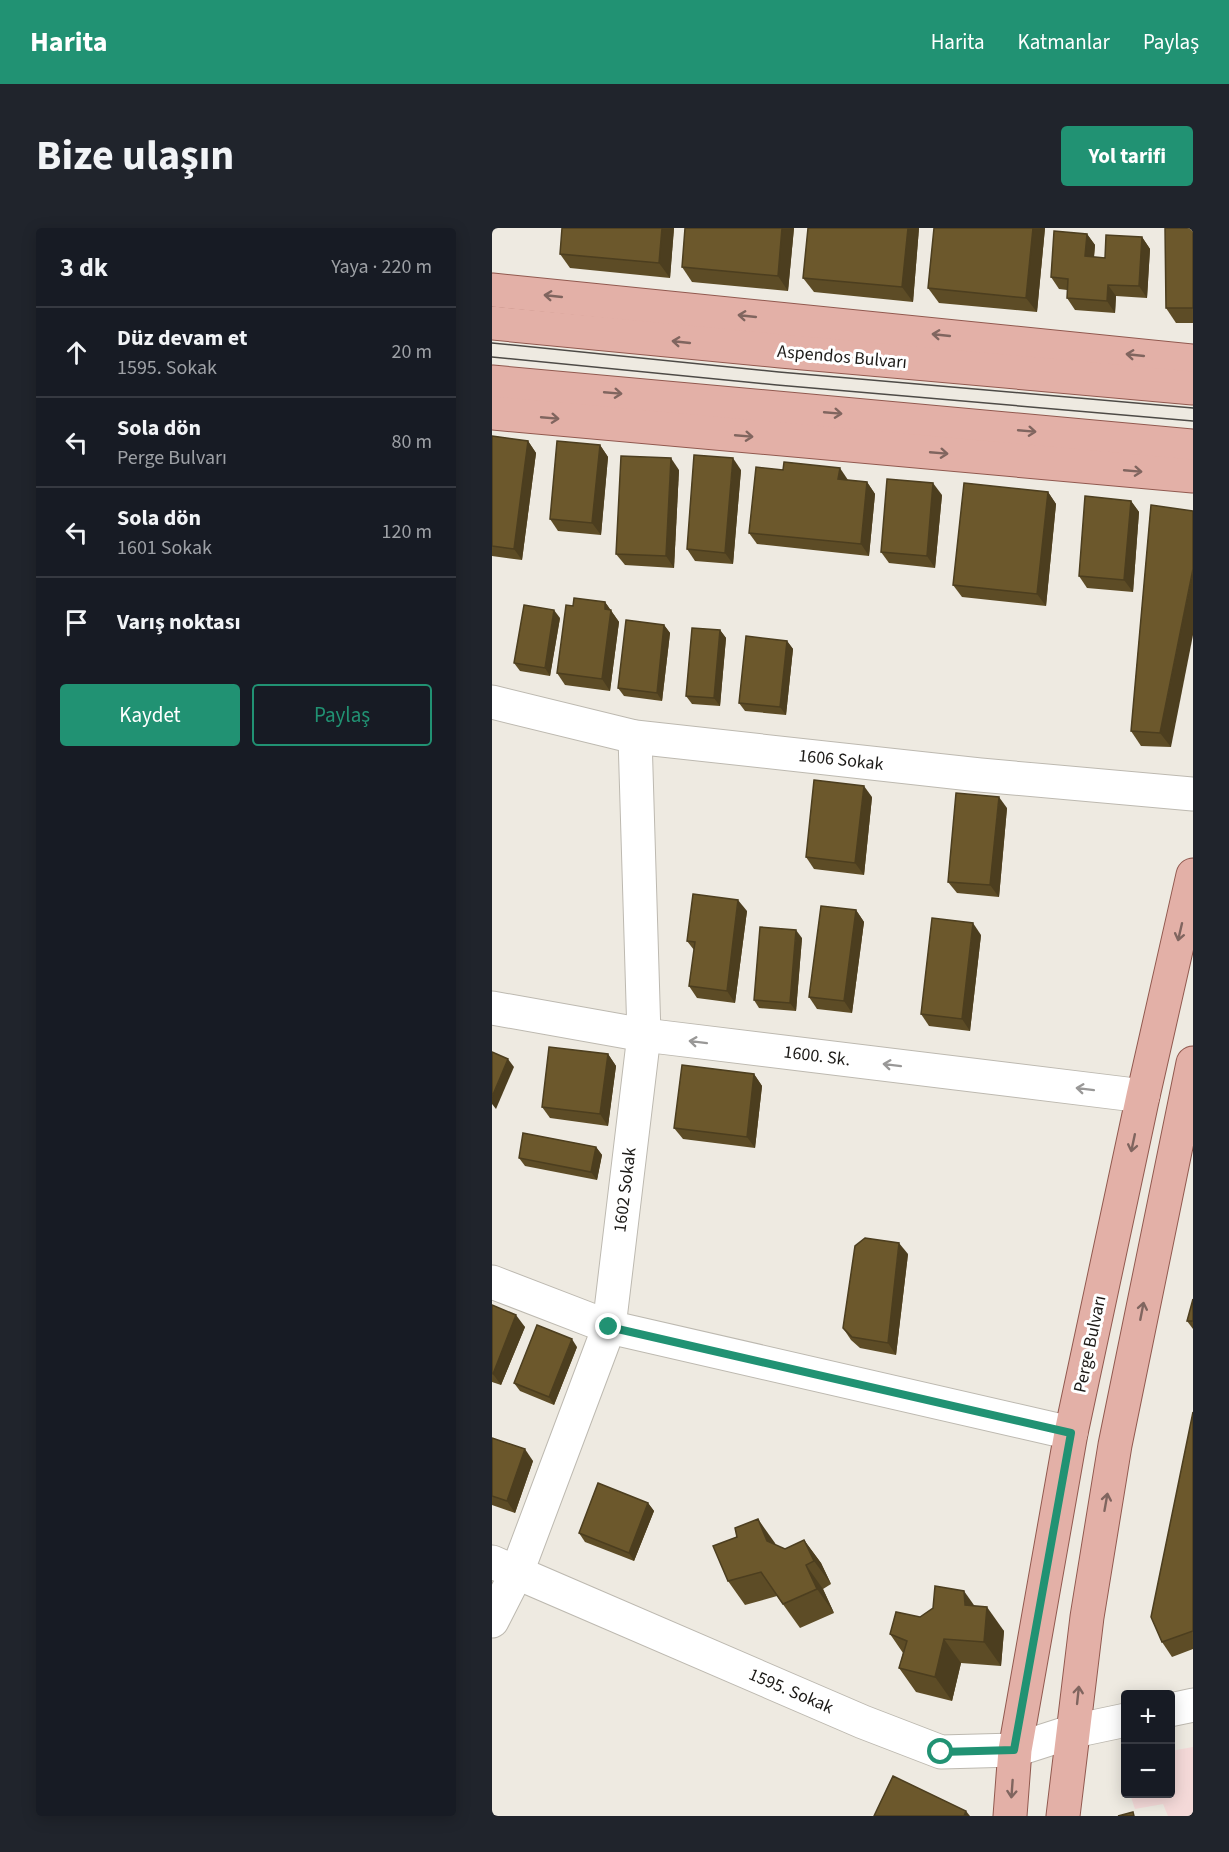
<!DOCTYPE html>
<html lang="tr">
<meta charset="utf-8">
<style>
:root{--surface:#171b24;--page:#20242c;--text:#f1f3f6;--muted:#9ea1a6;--line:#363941;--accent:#219273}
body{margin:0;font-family:"Source Sans 3",sans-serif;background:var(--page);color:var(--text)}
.controls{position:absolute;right:18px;bottom:18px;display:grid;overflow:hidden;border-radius:6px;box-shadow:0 3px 15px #0003}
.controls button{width:54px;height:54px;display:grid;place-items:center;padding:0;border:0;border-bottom:2px solid var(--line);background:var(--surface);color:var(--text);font:30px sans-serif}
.stop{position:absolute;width:18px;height:18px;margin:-14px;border:4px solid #219273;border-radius:50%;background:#fff}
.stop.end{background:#219273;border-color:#fff;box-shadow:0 2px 6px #0008}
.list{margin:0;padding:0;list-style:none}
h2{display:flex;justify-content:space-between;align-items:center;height:78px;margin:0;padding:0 24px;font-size:26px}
h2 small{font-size:20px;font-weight:400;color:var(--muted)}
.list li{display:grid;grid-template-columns:39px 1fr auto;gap:18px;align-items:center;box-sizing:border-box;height:90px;padding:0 24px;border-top:2px solid var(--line)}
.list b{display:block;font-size:22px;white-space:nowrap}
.list p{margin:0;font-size:20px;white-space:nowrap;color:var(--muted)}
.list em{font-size:20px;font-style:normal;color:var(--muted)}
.actions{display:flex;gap:12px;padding:18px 24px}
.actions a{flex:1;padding:14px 0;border:2px solid var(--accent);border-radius:6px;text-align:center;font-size:21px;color:var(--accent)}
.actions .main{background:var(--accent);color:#fff}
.icon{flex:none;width:33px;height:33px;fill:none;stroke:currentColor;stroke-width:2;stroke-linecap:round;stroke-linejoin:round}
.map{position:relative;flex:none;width:701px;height:1588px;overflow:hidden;border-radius:6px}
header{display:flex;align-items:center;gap:36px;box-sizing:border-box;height:84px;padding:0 30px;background:var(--accent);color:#fff}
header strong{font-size:28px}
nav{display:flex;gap:33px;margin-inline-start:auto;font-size:21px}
.intro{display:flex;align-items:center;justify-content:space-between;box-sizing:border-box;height:144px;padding:0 36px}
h1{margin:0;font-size:42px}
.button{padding:15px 27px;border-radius:6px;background:var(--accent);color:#fff;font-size:21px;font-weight:700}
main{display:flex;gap:36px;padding:0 36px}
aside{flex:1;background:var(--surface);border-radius:6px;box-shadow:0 3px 15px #0003}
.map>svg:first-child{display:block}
</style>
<header>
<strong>Harita</strong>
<nav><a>Harita</a><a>Katmanlar</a><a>Paylaş</a></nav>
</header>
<div class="intro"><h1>Bize ulaşın</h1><a class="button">Yol tarifi</a></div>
<main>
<aside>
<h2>3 dk<small>Yaya · 220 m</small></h2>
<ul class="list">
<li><svg class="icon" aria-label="ahead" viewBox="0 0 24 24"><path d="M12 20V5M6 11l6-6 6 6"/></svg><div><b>Düz devam et</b><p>1595. Sokak</p></div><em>20 m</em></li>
<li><svg class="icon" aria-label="left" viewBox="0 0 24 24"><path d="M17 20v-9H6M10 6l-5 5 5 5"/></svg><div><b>Sola dön</b><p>Perge Bulvarı</p></div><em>80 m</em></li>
<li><svg class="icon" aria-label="left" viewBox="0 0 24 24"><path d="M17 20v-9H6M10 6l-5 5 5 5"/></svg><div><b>Sola dön</b><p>1601 Sokak</p></div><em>120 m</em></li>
<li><svg class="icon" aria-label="arrive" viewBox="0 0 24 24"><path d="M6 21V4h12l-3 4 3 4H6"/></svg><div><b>Varış noktası</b></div></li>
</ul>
<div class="actions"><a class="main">Kaydet</a><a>Paylaş</a></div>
</aside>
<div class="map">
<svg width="701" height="1588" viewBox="0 0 701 1588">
<rect width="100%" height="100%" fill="#eeeae1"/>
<path fill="#f4d9d8" d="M701 1519V1588H676L671 1576 643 1581 638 1566H678L679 1523Z"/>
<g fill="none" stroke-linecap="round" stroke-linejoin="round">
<g stroke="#bdb9b0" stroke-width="35">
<g id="minor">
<path d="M0 474 143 509 488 547 701 566"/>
<path d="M0 780 152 807 651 868"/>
<path d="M0 1054 117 1099 579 1205"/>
<path d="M0 1334 371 1494 449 1524 523 1522 582 1503 634 1492"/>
<path d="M0 1393 25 1344 117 1099 152 807 143 509"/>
<path d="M678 1482 701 1477"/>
</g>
</g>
<g stroke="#91594f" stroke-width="35">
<g id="major">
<path d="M0 62 701 133"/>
<path d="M0 95 289 123 701 160"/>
<path d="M0 154 701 218"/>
<path d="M0 185 701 248"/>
<path d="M518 1588 523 1522 579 1205 651 868 701 647"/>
<path d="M571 1588 595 1389 623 1217 701 835"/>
</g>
</g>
<use href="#minor" stroke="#fff" stroke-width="33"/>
<use href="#major" stroke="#e3b0a7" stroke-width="33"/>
<g stroke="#4d4a46" stroke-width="1.5">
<path d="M0 115 287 144 701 180"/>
<path d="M0 129 285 157 701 193"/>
</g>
</g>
<g fill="#5d4c26">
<path d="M182 0 178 50 78 40 68 26Z"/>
<path d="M302 0 296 63 200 54 190 39Z"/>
<path d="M316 0H427L421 74 322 64 311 50Z"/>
<path d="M442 0H553L545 84 447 75 436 60Z"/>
<path d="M701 0V95H684L674 80Z"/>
<path d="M595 6 603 17 602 29 613 30 650 9 658 21 655 70 624 68 623 85 583 82 575 70V62L567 61 559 49Z"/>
<path d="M0 208 36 213 44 225 30 332 0 328Z"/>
<path d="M108 217 116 229 109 307 66 303 58 291Z"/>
<path d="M187 242 182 340 133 337 124 326Z"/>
<path d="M249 242 241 336 203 333 195 321Z"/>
<path d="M375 254 383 266 377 328 265 316 257 305Z"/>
<path d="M556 264 564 276 554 378 470 369 461 357Z"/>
<path d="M450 267 443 340 397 335 389 324Z"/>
<path d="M639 273 647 284 641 364 595 360 587 348Z"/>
<path d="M659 277 679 519 649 518 639 503Z"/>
<path d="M113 374 127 394 118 463 73 457 65 445 81 378Z"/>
<path d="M68 390 58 448 28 443 22 435Z"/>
<path d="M172 397 178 405 170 473 132 468 126 460Z"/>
<path d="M228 402 234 410 228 478 200 476 194 468Z"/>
<path d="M295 413 301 421 294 487 253 483 247 475Z"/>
<path d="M380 569 372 647 322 641 314 629Z"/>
<path d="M515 580 507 669 465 665 456 654Z"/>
<path d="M364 682 372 694 360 785 325 781 317 769Z"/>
<path d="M255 683 243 775 205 770 197 758 202 722 195 713Z"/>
<path d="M489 707 478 803 437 798 429 786Z"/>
<path d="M310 710 304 783 267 780 262 772Z"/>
<path d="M116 826 124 838 116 898 58 890 50 879Z"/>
<path d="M262 846 270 858 263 920 191 911 182 900Z"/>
<path d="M104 919 110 927 105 952 33 938 27 930Z"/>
<path d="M416 1026 404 1127 368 1120 359 1112 351 1100Z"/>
<path d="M701 1071V1101L695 1093Z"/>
<path d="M0 1077 33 1099 9 1157 0 1154Z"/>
<path d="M85 1119 62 1177 28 1163 22 1155Z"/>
<path d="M701 1184V1421L680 1429 670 1414Z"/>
<path d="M0 1210 41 1233 23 1285 0 1277Z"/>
<path d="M156 1275 162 1283 142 1333 93 1314 87 1305Z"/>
<path d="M312 1312 329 1335 339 1356 331 1361 342 1385 308 1400 285 1368 253 1377 236 1353 283 1315V1317L293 1321Z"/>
<path d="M483 1378 512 1403 509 1438 469 1435 460 1473 424 1464 407 1440 411 1425 398 1406 428 1389Z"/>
</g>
<g fill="#4c3e1f">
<path d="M170 0H182L178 50 167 35Z"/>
<path d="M290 0H302L296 63 286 48Z"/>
<path d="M416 0H427L421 74 410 59Z"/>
<path d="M541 0H553L545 84 534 70Z"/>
<path d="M595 6 603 17 601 40 593 28Z"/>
<path d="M650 9 658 21 655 70 647 58Z"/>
<path d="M616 57 624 68 623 85 615 73Z"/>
<path d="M36 213 44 225 30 332 22 321Z"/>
<path d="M108 217 116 229 109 307 100 295Z"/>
<path d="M179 230 187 242 182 340 174 328Z"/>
<path d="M241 230 249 242 241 336 233 325Z"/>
<path d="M348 240 356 252 346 251Z"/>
<path d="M375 254 383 266 377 328 369 316Z"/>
<path d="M441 255 450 267 443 340 435 328Z"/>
<path d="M556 264 564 276 554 378 545 366Z"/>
<path d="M639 273 647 284 641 364 632 352Z"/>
<path d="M701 341V407L679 519 668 505Z"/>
<path d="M113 374 127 394 118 463 110 451Z"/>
<path d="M62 382 68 390 58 448 53 440Z"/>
<path d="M172 397 178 405 170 473 165 465Z"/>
<path d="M228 402 234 410 228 478 222 470Z"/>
<path d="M295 413 301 421 294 487 288 479Z"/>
<path d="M372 558 380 569 372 647 363 635Z"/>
<path d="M507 569 515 580 507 669 498 657Z"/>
<path d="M246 672 255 683 243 775 235 763Z"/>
<path d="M364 682 372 694 360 785 352 773Z"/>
<path d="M481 695 489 707 478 803 470 791Z"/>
<path d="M304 702 310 710 304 783 298 775Z"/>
<path d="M116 826 124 838 116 898 108 886Z"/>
<path d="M16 831 22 839 4 881 0 876V869Z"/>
<path d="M262 846 270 858 263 920 255 909Z"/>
<path d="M104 919 110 927 105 952 99 944Z"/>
<path d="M407 1015 416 1026 404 1127 396 1115Z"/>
<path d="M24 1087 33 1099 9 1157 1 1146Z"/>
<path d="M80 1111 85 1119 62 1177 57 1169Z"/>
<path d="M33 1221 41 1233 23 1285 15 1273Z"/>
<path d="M156 1275 162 1283 142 1333 137 1325Z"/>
<path d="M266 1291 283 1315 291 1337 275 1313Z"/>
<path d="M312 1312 329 1335 339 1356 322 1333Z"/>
<path d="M314 1337 331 1361 342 1385 325 1361Z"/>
<path d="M472 1363 489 1387 473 1377Z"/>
<path d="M495 1379 512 1403 509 1438 492 1414Z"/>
<path d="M452 1411 469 1435 460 1473 443 1449Z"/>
<path d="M474 1583 478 1588H472Z"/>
</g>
<g fill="#6c582c" stroke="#4c3e1f" stroke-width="1.5">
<path d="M70 0H170L167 35 68 26Z"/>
<path d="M193 0H290L286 48 190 39Z"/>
<path d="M316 0H416L410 59 311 50Z"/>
<path d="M442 0H541L534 70 436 60Z"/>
<path d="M673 0H701V80H674Z"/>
<path d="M562 3 595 6 593 28 613 30 614 7 650 9 647 58 616 57 615 73 575 70 576 51 559 49Z"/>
<path d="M0 208 36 213 22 321 0 318Z"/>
<path d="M65 213 108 217 100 295 58 291Z"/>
<path d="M202 227 241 230 233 325 195 321Z"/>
<path d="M129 228 179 230 174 328 124 326Z"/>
<path d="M292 234 348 240 346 251 375 254 369 316 257 305 264 239 291 242Z"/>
<path d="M395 251 441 255 435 328 389 324Z"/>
<path d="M472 255 556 264 545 366 461 357Z"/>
<path d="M593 268 639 273 632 352 587 348Z"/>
<path d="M659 277 701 283V341L668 505 639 503Z"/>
<path d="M82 370 113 374V381L119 382 110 451 65 445 74 377 81 378Z"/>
<path d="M32 377 62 382 53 440 22 435Z"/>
<path d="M134 392 172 397 165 465 126 460Z"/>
<path d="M200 400 228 402 222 470 194 468Z"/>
<path d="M254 408 295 413 288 479 247 475Z"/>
<path d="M322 552 372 558 363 635 314 629Z"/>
<path d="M464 565 507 569 498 657 456 654Z"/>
<path d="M201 666 246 672 235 763 197 758 203 714 195 713Z"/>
<path d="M329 678 364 682 352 773 317 769Z"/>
<path d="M440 690 481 695 470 791 429 786Z"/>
<path d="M268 699 304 702 298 775 262 772Z"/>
<path d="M57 819 116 826 108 886 50 879Z"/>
<path d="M0 824 16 831 0 869Z"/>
<path d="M190 837 262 846 255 909 182 900Z"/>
<path d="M31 905 104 919 99 944 27 930Z"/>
<path d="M373 1010 407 1015 396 1115 360 1109 351 1100 363 1018Z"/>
<path d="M701 1071V1093H695Z"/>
<path d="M0 1077 24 1087 1 1146 0 1145Z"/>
<path d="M45 1097 80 1111 57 1169 22 1155Z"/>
<path d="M701 1184V1403L670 1414 659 1389Z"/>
<path d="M0 1210 33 1221 15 1273 0 1268Z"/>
<path d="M106 1255 156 1275 137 1325 87 1305Z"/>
<path d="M266 1291 275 1313 293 1321 312 1312 322 1333 314 1337 325 1361 291 1376 269 1344 236 1353 221 1318 245 1309 243 1300Z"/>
<path d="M443 1358 472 1363 473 1377 495 1379 492 1414 452 1411 443 1449 407 1440 415 1413 398 1406 404 1384 428 1389 441 1380Z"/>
<path d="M401 1548 474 1583 472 1588H382Z"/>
<path d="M641 1584 642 1588H626Z"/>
</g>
<defs><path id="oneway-shaft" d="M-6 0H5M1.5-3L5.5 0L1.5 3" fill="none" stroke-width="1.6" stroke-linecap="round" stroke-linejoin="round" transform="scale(1.5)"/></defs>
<g stroke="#80655f">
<use href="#oneway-shaft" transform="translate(61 68) rotate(-174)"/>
<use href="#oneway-shaft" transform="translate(255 88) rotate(-174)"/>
<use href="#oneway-shaft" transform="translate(449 107) rotate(-174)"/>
<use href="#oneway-shaft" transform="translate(189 114) rotate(-174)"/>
<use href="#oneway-shaft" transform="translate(643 127) rotate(-174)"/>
<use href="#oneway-shaft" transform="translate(121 165) rotate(5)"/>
<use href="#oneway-shaft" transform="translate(341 185) rotate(5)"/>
<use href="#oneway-shaft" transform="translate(58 190) rotate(5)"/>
<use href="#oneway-shaft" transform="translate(535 203) rotate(5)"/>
<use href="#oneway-shaft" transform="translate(252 208) rotate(5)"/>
<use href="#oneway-shaft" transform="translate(447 225) rotate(5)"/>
<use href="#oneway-shaft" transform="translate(641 243) rotate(5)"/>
<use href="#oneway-shaft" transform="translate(688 704) rotate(103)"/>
<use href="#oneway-shaft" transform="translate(641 915) rotate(102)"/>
<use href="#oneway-shaft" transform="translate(650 1083) rotate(-79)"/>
<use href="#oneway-shaft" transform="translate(614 1274) rotate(-80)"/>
<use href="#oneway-shaft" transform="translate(586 1467) rotate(-84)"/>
<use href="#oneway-shaft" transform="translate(520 1561) rotate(94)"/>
</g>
<g stroke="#999897">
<use href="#oneway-shaft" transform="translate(206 814) rotate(-173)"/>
<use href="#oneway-shaft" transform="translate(400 837) rotate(-173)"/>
<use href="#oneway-shaft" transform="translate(593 861) rotate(-173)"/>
</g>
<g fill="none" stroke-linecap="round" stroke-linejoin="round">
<path stroke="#219273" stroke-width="8" d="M117 1099 579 1205 522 1522 449 1524"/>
</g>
<g text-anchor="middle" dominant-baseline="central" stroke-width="6" stroke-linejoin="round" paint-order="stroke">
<g font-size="18" fill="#1c1a17" stroke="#fff">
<text transform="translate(350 129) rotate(5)">Aspendos Bulvarı</text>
<text transform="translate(349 532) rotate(6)">1606 Sokak</text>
<text transform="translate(325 828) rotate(7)">1600. Sk.</text>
<text transform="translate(133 962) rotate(-83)">1602 Sokak</text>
<text transform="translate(598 1116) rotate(-78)">Perge Bulvarı</text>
<text transform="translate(299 1463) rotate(23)">1595. Sokak</text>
</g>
</g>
</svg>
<div class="controls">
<button>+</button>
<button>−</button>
</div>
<div class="stop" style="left:449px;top:1524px"></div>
<div class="stop end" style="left:117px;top:1099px"></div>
</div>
</main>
